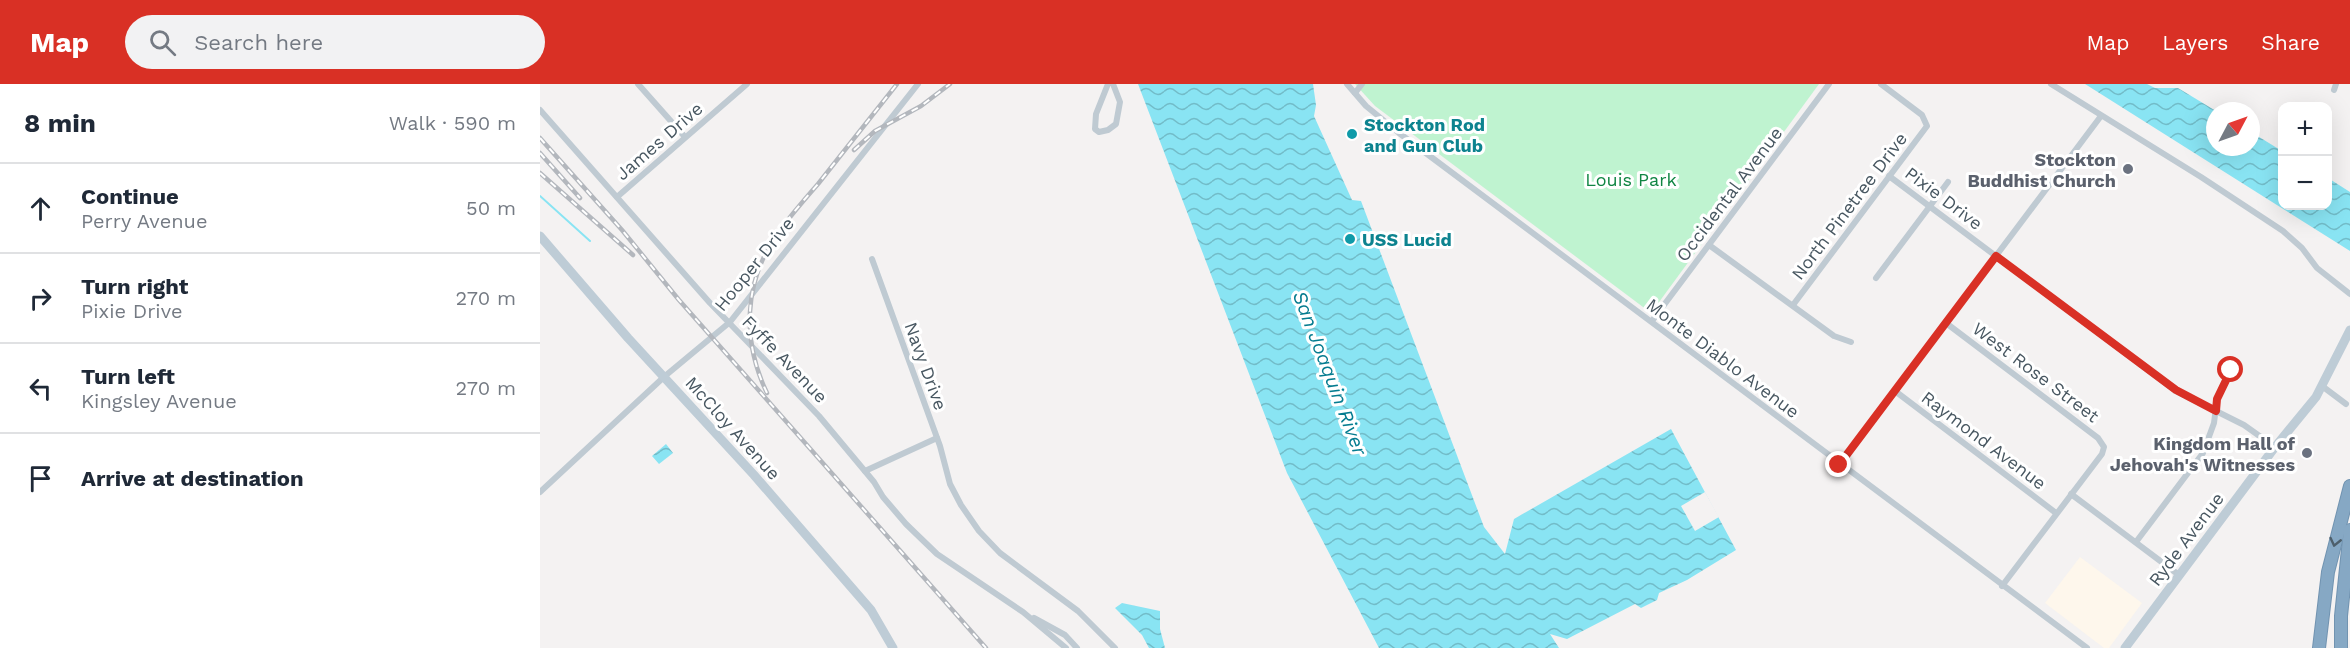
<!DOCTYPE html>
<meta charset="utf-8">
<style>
:root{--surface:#fff;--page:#f2f2f3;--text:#1f2937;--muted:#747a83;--line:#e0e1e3;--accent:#d93025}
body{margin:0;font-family:"Work Sans",sans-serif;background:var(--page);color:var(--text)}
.controls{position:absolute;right:18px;top:18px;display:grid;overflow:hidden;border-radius:12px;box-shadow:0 6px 24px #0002}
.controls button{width:54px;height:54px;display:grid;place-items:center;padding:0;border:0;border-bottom:2px solid var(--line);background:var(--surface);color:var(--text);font:30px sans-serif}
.compass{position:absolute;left:1666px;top:18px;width:54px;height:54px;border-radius:50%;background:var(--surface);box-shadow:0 6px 24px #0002;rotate:49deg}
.stop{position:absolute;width:18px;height:18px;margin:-14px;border:4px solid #d93025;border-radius:50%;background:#fff}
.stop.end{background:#d93025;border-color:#fff;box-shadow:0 2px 6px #0008}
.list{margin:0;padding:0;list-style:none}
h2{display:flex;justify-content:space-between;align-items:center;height:78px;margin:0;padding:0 24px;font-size:26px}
h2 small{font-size:20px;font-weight:400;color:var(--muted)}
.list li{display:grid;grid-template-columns:39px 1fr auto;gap:18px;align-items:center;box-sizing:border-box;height:90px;padding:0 24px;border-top:2px solid var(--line)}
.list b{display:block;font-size:22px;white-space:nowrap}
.list p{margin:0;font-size:20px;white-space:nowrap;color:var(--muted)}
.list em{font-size:20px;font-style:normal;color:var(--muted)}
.icon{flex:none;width:33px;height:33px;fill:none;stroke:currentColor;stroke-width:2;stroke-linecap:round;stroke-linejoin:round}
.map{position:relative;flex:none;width:1810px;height:564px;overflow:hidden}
header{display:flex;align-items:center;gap:36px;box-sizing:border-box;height:84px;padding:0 30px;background:var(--accent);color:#fff}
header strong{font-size:28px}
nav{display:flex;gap:33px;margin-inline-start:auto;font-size:21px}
.search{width:420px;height:54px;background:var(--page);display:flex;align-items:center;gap:15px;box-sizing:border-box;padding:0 21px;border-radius:33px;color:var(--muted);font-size:22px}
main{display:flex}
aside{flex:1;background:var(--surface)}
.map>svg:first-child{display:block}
</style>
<header>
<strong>Map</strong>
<div class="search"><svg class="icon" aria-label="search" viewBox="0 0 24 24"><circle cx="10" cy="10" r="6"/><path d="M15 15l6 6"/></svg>Search here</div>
<nav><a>Map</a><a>Layers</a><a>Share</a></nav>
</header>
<main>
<aside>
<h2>8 min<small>Walk · 590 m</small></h2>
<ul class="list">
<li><svg class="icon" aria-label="ahead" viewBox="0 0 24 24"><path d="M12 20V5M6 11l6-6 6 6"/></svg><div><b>Continue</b><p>Perry Avenue</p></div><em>50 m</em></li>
<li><svg class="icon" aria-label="right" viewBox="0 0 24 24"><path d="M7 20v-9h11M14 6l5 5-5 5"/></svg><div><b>Turn right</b><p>Pixie Drive</p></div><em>270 m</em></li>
<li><svg class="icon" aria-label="left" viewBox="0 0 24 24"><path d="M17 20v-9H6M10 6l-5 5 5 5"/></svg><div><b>Turn left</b><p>Kingsley Avenue</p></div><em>270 m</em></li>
<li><svg class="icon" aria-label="arrive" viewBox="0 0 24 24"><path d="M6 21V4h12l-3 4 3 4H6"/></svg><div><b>Arrive at destination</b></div></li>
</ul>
</aside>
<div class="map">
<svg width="1810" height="564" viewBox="0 0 1810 564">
<defs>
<pattern id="water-waves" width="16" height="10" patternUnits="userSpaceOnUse" patternTransform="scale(1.5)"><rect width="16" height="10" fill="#89e4f3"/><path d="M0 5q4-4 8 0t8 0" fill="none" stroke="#72bcc8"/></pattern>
</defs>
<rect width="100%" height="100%" fill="#f4f2f2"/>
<path fill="#fef7ec" d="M1540 473 1602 519 1569 564H1564L1505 519Z"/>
<path fill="#bff3d0" d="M815 0H1279L1111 229 835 22Z"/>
<g fill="url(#water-waves)">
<path d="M598 0H773L776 21 774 32 812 116 821 117 944 443 965 470 974 435 1131 345 1196 466 1147 496 1119 509 1117 516 1101 524 1095 520 1027 555 1010 550 1019 564H839L747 389Z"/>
<path d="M1545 0H1607L1615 4H1638L1676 27 1675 63H1711V48L1742 67V122H1788V94L1810 108V167Z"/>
<path d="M126 360 133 369 119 380 112 372Z"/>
<path d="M582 519 620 527V545L625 564H609L602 551 575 524Z"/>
</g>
<path fill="#f4f2f2" d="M1165 408 1179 433 1155 447 1141 422Z"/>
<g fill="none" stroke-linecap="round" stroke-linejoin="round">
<path stroke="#89e4f3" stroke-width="2" d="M0 112 50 157"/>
<g stroke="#7193b0" stroke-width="14">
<g id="highway">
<path d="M1779 564 1788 488 1810 402"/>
<path d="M1801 564V532L1810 446"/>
</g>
</g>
<g stroke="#bfcad2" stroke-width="6">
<path d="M98 0 145 53"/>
<path d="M568 0 556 30 555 45 559 48 568 46 576 40 580 18 573 0"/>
<path d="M807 0 826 22 859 49 1547 564"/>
<path d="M1511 0 1661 93 1743 147 1762 164 1777 184 1810 210"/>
<path d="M1794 6 1796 0"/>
<path d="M815 9 822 0"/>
<path d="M0 26 170 219 279 332 334 398 343 413 366 440 397 470 483 528 526 564"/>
<path d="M1349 92 1636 307 1704 341 1735 363"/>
<path d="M77 113 207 0"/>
<path d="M1169 161 1294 252 1311 258"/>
<path d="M332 175 400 362 410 400 421 421 439 447 460 469 538 527 575 564"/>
<path d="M1336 194 1408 98"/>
<path d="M1253 221 1387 42 1382 31 1341 0"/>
<path d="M1112 237 1289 0"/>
<path d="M1406 239 1558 354 1564 363 1562 370 1462 502"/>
<path d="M1782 302 1806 320"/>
<path d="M1355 307 1516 429"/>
<path d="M1299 381 1561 32"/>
<path d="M325 387 397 354"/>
<path d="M0 408 125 292 190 238 378 0"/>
<path d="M1531 410 1639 491"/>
<path d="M1596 458 1663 369 1674 339 1677 315 1691 286"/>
<path d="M494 534 525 551 537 564"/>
</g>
<g stroke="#beccd6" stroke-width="9">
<path d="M0 152 88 254 214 391 331 526 353 564"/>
<path d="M1585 564 1735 363 1776 313 1810 246"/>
</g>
<use href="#highway" stroke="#86a8c4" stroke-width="12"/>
<g stroke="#b3b7bd" stroke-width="4.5">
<g id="rail">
<path d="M0 54 82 146 139 216 446 564"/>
<path d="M314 66 335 47 381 22 410 0"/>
<path d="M0 69 40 114"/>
<path d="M0 89 93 171"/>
<path d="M227 309C202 257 203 198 238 149 250 132 264 116 278 100 304 67 331 33 357 0"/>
</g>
</g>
<use href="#rail" stroke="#fff" stroke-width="2" stroke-dasharray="7" stroke-linecap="butt"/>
</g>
<defs><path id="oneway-chevron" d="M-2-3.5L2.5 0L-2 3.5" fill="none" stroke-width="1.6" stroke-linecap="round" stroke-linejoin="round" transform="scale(1.5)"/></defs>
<use stroke="#4e5f6b" href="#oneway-chevron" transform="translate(1795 458) rotate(103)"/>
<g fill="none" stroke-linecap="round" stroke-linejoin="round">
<path stroke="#d93025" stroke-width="8" d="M1299 381 1456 172 1636 306 1676 327 1677 315 1691 286"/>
</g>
<g fill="#0f9aa8" stroke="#fff" stroke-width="2">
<circle cx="812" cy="50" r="6"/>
<circle cx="810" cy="155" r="6"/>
</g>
<g fill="#6b7280" stroke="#fff" stroke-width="2">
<circle cx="1588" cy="85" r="6"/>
<circle cx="1767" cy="369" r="6"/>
</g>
<g text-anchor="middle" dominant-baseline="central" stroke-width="6" stroke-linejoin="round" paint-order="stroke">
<g font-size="18" font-weight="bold" fill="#0d838f" stroke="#fff" text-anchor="start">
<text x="824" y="40">Stockton Rod<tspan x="824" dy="21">and Gun Club</tspan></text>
<text x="822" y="155">USS Lucid</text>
</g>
<g font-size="18" fill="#485761" stroke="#fff">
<text transform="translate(119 57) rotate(-41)">James Drive</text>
<text transform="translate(1189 110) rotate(-53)">Occidental Avenue</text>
<text transform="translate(1404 114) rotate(37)">Pixie Drive</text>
<text transform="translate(1309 122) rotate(-53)">North Pinetree Drive</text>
<text transform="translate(214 180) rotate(-51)">Hooper Drive</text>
<text transform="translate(1183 274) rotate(37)">Monte Diablo Avenue</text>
<text transform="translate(245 275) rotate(46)">Fyffe Avenue</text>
<text transform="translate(386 282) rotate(70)">Navy Drive</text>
<text transform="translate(1496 288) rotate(37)">West Rose Street</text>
<text transform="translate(193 344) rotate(48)">McCloy Avenue</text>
<text transform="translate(1444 356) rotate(37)">Raymond Avenue</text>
<text transform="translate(1646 455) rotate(-53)">Ryde Avenue</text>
</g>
<g font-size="18" font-weight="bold" fill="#5b616d" stroke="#fff" text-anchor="end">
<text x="1576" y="75">Stockton<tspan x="1576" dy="21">Buddhist Church</tspan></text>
<text x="1755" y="359">Kingdom Hall of<tspan x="1755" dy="21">Jehovah's Witnesses</tspan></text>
</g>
<g font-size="18" fill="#108543" stroke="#fff">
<text x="1091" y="95">Louis Park</text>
</g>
<g font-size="20" font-style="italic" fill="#057c90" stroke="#fff">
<text transform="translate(790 289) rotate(69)">San Joaquin River</text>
</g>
</g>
</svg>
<div class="controls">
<button>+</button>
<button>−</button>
</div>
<svg class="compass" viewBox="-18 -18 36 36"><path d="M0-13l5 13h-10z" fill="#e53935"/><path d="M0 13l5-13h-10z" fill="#747a83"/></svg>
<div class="stop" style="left:1691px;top:286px"></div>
<div class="stop end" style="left:1299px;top:381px"></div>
</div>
</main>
